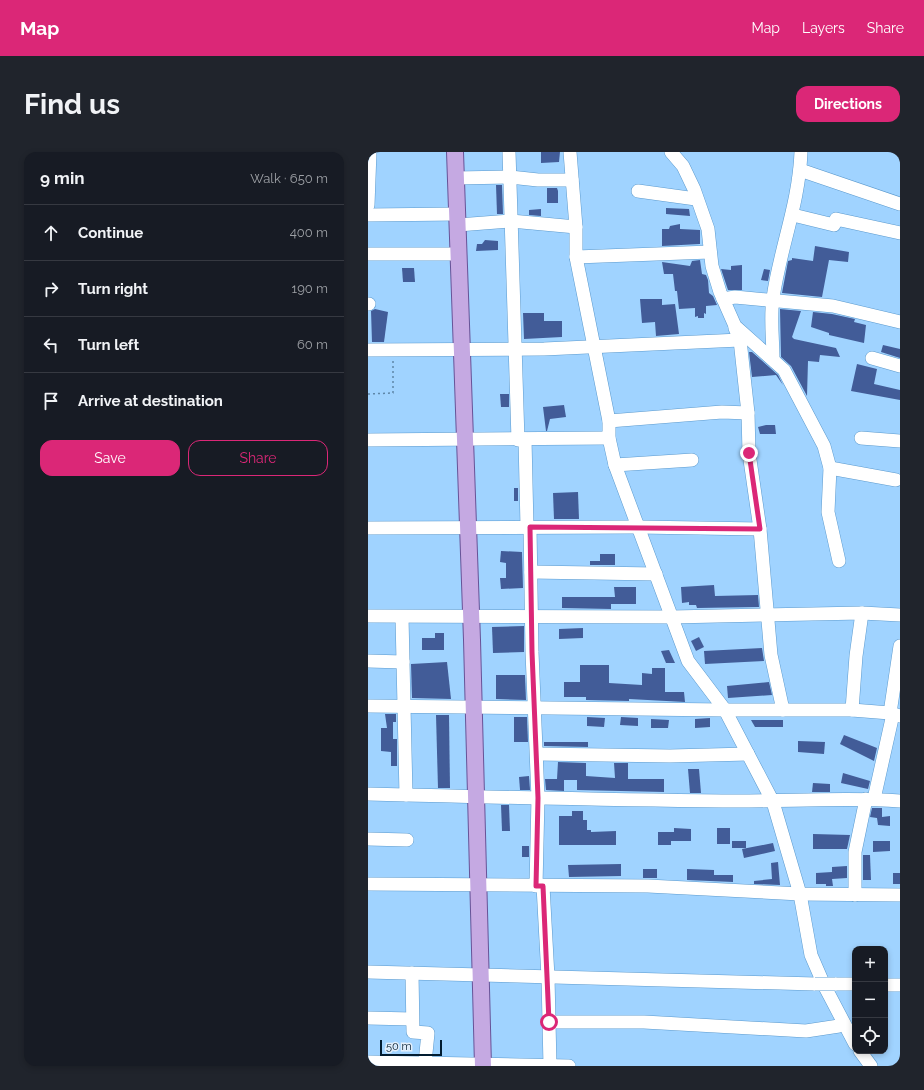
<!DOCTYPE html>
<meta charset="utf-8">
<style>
:root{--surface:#171b24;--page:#20242c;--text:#f1f3f6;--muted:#9ea1a6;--line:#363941;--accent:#db2777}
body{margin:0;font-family:Raleway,sans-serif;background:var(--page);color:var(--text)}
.controls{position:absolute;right:12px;bottom:12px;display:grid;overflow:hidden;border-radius:8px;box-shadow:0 2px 6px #0003}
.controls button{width:36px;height:36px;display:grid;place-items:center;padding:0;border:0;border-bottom:1px solid var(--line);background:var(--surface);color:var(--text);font:20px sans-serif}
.scale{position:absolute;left:12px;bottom:10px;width:62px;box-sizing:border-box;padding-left:4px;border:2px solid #021c30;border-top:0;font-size:11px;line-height:14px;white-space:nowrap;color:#021c30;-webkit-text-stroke:3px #e3effb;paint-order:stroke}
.stop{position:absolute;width:12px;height:12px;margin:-9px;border:3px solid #db2777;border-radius:50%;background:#fff}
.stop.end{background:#db2777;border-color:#fff;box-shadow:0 1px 4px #0008}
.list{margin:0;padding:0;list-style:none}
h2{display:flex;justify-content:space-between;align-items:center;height:52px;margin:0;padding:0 16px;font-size:17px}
h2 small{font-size:13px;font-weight:400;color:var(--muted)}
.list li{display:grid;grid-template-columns:26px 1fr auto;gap:12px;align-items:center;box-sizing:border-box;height:56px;padding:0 16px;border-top:1px solid var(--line)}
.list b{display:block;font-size:15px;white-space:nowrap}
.list em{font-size:13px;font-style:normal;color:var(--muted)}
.actions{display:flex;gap:8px;padding:12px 16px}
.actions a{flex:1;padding:9px 0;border:1px solid var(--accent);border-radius:12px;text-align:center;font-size:14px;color:var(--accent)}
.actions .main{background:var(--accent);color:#fff}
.icon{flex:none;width:22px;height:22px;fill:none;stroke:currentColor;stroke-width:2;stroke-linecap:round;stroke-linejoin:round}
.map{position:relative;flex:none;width:532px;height:914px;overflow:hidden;border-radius:12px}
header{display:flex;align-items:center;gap:24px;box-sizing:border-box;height:56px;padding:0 20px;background:var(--accent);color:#fff}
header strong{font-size:19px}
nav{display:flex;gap:22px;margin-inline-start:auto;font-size:14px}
.intro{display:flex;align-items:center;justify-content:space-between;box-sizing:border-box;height:96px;padding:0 24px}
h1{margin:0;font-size:28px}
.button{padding:10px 18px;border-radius:12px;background:var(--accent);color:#fff;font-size:14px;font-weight:700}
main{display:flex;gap:24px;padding:0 24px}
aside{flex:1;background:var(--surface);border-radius:12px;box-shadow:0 2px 6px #0003}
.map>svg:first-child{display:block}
</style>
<header>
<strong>Map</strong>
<nav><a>Map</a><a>Layers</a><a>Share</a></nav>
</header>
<div class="intro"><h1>Find us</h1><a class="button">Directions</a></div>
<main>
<aside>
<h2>9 min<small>Walk · 650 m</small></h2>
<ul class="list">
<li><svg class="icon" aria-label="ahead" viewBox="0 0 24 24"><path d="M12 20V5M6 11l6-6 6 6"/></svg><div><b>Continue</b></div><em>400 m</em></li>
<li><svg class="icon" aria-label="right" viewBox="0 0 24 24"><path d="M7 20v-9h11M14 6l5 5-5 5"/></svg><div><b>Turn right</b></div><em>190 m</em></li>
<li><svg class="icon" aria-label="left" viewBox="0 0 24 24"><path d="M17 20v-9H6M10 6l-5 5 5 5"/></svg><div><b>Turn left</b></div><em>60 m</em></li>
<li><svg class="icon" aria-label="arrive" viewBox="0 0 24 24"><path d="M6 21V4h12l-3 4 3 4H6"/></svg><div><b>Arrive at destination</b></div></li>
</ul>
<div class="actions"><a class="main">Save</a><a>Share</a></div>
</aside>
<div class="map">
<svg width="532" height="914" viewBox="0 0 532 914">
<rect width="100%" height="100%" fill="#a0d3ff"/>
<g fill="#425c98">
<path d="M173 0H192L191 10 173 11Z"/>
<path d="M128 33H134L135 62H129Z"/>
<path d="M179 36H189L190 39V51H179Z"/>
<path d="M298 56 321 57 322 64 298 62Z"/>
<path d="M173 57V64L161 63V58Z"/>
<path d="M312 72V77L332 78V92L294 94V77H301L302 74Z"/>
<path d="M117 88 130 89V98L108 99 109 92H114Z"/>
<path d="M447 94 481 100 480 110 461 108 454 145 414 141 420 109 424 108V106L445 109Z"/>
<path d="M332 108 334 122 338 123 340 128 341 141 345 144 349 153 338 154V162L336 161V166H330V164L327 165V156L311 157 309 139H307L305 122H296L294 110 322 114 324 109Z"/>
<path d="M374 113V138H360L353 117 363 118V114Z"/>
<path d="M34 116H46L47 130H35Z"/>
<path d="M396 117 402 118 400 129 393 128Z"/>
<path d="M272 147H294V153L307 152 311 182 288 184 287 170 274 171Z"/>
<path d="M7 157 20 160 16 190H4L3 159Z"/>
<path d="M412 157 433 159 424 185 426 187 468 196 472 205 452 203 451 210 440 209 439 244 423 214 413 205Z"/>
<path d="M445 160 464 162 487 167 486 170 498 173 496 191 461 183V181L443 175Z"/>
<path d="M155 161H176V169H194V185L156 187Z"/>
<path d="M515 193 532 197V206L513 200Z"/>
<path d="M381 200H384L410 223 415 233 408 223 384 225Z"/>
<path d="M489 212 509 217 506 232 532 238V248L483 239Z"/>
<path d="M132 242H141V255H133Z"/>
<path d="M196 253 198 265 182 267 179 279H178L175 255Z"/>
<path d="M398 273H407L408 282H392L390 275Z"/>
<rect x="146" y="336" width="4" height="13"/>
<path d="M210 340 211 367H186L185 341Z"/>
<path d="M133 399 154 400 155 436 133 437 132 426H138V411L132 410Z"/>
<path d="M232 402H247V413H222V409H232Z"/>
<path d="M346 433 347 444 390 443 391 455 329 456 328 453H321V450L314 451 313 435Z"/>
<path d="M246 435H268V452H243V457L194 456V445H247Z"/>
<path d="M156 474V500L125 501 124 475Z"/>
<path d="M215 476V486L191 487V477Z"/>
<path d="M67 481H76V498H54V486H67Z"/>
<path d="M331 485 336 495 328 499 323 489Z"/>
<path d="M394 496 396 509 337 512 336 499Z"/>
<path d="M301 498 307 511H298L293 499Z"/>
<path d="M79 510 83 547 44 546 43 512Z"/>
<path d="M212 513H241V531L274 533V521L284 522V516H297V540H316L317 550 261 547V549L218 548V545H196V530H212Z"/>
<path d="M128 523H157L158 548 128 547Z"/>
<path d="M401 530 404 543 360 546 359 534Z"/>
<path d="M17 562H28V570H25V587H29V614H23V600L13 599V576H19Z"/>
<path d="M68 563H81L82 636H70Z"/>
<path d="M146 565H159L160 590H146Z"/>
<path d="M219 565 237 566 236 575 219 574Z"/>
<path d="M253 565 270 566V574L252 573Z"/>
<path d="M342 566V575L327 576V567Z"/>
<path d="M283 567 301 568 300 576H283Z"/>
<path d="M383 568H415V575H387Z"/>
<path d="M476 583 509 596 506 609 472 592Z"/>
<path d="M430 589 457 590 456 602 430 600Z"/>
<path d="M176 590H220V595L176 594Z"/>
<path d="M190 610 218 611V624L247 626 246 611H260V627H296V640L209 638V628H196V639L178 638 177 627H189Z"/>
<path d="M320 617H331L333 641H322Z"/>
<path d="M475 621 502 629 500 637 473 631Z"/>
<path d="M161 624 162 638H152L151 625Z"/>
<path d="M445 631 462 632V640H444Z"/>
<path d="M133 653H141L142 679H134Z"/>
<path d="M504 656H514V665L522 664V674L510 673 509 666 502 665Z"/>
<path d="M204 659H215V668H219V678H223V680L248 679V693H191V664H204Z"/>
<path d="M306 676 323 677V689H303V693H290V680H306Z"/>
<rect x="349" y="676" width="13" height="16"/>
<path d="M445 682 482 683 479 697H445Z"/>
<rect x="364" y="689" width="14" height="7"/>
<path d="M505 689H522V699L505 700Z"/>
<path d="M405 691 407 699 376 706 374 697Z"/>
<rect x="154" y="694" width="7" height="11"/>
<path d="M495 703H502L503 728H495Z"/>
<path d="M410 710 412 733 386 732V729L404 727 403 711Z"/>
<path d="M253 712V724L201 725 200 713Z"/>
<path d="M479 714V726L464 727 465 734H458V732H448V721L464 720V715Z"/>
<rect x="275" y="717" width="14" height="9"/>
<path d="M319 717 346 718V723H365V730L319 728Z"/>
<rect x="525" y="721" width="7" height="11"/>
</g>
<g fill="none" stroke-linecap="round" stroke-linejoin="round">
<g stroke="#5b9ace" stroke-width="14">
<g id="minor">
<path d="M141 0 150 288"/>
<path d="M202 0 208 75V105L241 269V286L247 313 320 509 357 558 405 650 432 742 443 803 456 833 487 892"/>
<path d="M303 0 315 14 326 37 340 77 344 114 352 140 367 174 416 218 456 294 462 316 460 360 471 409"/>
<path d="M432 18 532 52"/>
<path d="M88 26 142 25 170 28H204"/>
<path d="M270 39 328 47"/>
<path d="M0 53 2 0"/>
<path d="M0 63 90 62"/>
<path d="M425 63 466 73 468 67 532 81"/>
<path d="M90 73 143 69 208 75"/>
<path d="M0 102H91"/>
<path d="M208 105 342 100"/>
<path d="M355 147 367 145 465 154 532 170"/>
<path d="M0 152H1"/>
<path d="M367 176 372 188 380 261 381 301 392 377 403 503 415 558"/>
<path d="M0 198 176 197 372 188"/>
<path d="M504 206 532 214"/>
<path d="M405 207C405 188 402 166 405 146 412 96 431 52 433 0"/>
<path d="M241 269 354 260 380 261"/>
<path d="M493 286 532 289"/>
<path d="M157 287 159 375"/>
<path d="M0 288 241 286"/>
<path d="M247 313 324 308"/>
<path d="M462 316 528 328"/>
<path d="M162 375 164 500 170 646 168 734"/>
<path d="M0 376 270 375 392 377"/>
<path d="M163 420 288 422"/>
<path d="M0 464 304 465 494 461 532 463"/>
<path d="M34 465 38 643"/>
<path d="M0 509 35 510"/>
<path d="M0 554 357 558H484L522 561 532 564"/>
<path d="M484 558 488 504 494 461"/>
<path d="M522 561 532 494"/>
<path d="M169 602 302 604 380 602"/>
<path d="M0 642C118 645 236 648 354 649 413 650 473 645 532 649"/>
<path d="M506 647 525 562"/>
<path d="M0 687 39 688"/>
<path d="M0 732 280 734 432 742 532 743"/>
<path d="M175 734 180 825 182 914"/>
<path d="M487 743V700L498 647"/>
<path d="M0 820 447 832"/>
<path d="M44 821 45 880 60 881 57 911"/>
<path d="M467 832H487"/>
<path d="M517 833H532"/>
<path d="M0 866 44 867"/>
<path d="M181 870H276L438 879 471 874"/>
<path d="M492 899 503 914"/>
<path d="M0 910 201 914"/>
</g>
</g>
<g stroke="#675397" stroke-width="18">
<path id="major" d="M87 0 104 488 115 914"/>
</g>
<path stroke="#5e86a8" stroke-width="1.5" stroke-dasharray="2 3" stroke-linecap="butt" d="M0 242 25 241V208"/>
<use href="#minor" stroke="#fff" stroke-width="13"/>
<use href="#major" stroke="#c5a9e2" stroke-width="16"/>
<g stroke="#5b9ace" stroke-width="14" stroke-linecap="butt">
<path id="minor-bridge" d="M447 832H467"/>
</g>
<use href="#minor-bridge" stroke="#fff" stroke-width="13"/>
</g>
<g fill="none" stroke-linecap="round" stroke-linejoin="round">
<path stroke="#db2777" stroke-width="5" d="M181 870 175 734H168L170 646 164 500 162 375 392 377 381 301"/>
</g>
</svg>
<div class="controls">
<button>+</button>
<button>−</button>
<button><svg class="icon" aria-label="locate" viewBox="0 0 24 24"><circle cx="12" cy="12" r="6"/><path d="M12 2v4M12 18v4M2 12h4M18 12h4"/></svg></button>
</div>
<div class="scale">50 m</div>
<div class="stop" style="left:181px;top:870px"></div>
<div class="stop end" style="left:381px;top:301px"></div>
</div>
</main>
